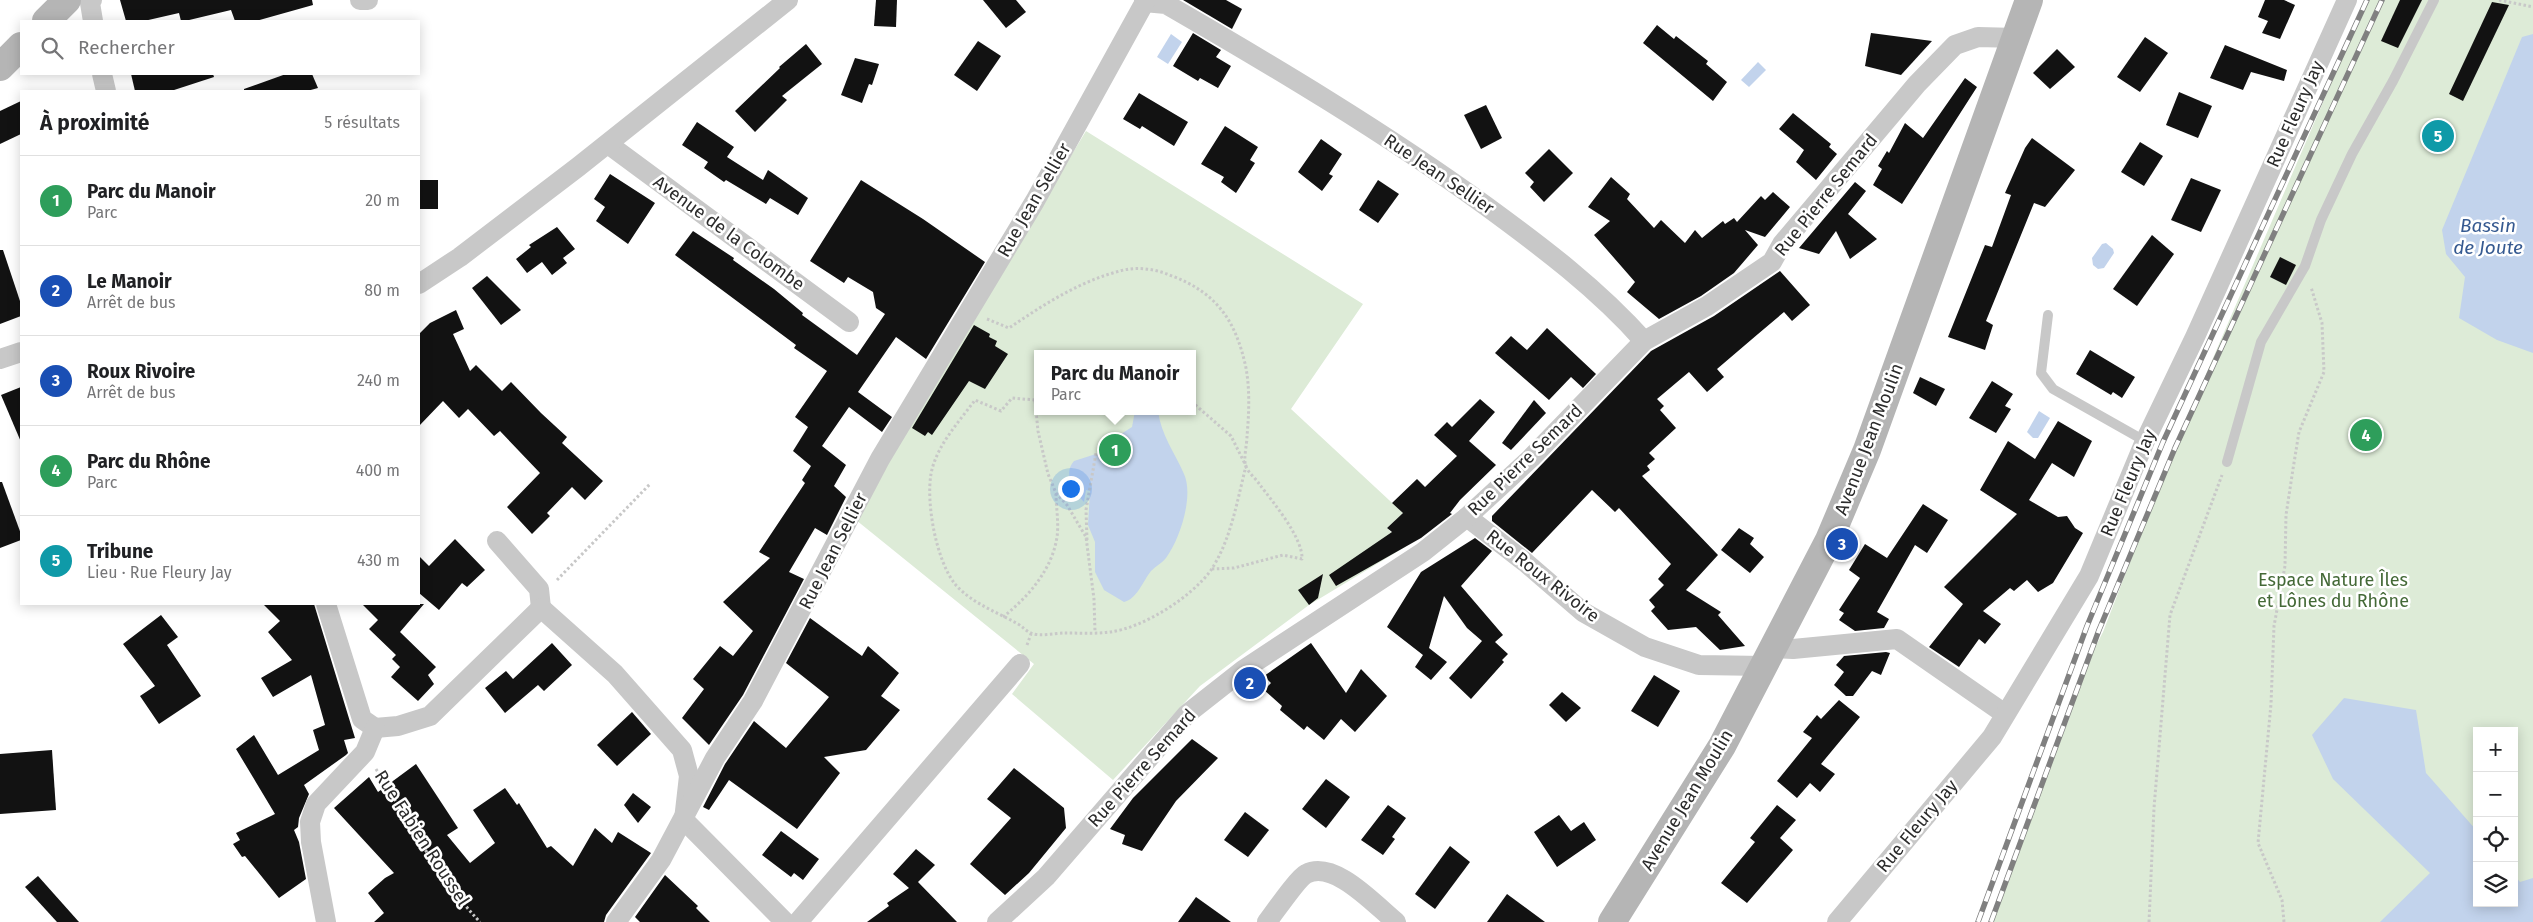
<!DOCTYPE html>
<html lang="fr">
<meta charset="utf-8">
<style>
:root{--surface:#fff;--page:#f6f6f6;--text:#202124;--muted:#757577;--line:#e0e0e0;--accent:#1a73e8}
body{margin:0;font-family:"Fira Sans",sans-serif;background:var(--page);color:var(--text)}
.controls{position:absolute;right:15px;bottom:15px;display:grid;overflow:hidden;border-radius:0px;box-shadow:0 2px 12px #0003}
.controls button{width:45px;height:45px;display:grid;place-items:center;padding:0;border:0;border-bottom:1px solid var(--line);background:var(--surface);color:var(--text);font:25px sans-serif}
.you{position:absolute;left:1070px;top:488px;width:18px;height:18px;margin:-12px;border:4px solid #fff;border-radius:50%;background:#1a73e8;box-shadow:0 0 0 8px #1a73e833}
.badge{display:grid;place-items:center;width:32px;height:32px;border-radius:50%;background:var(--accent);color:#fff;font-size:16px;font-weight:700}
.pin{position:absolute;translate:-50% -50%;border:2px solid #fff;box-shadow:0 1px 5px #0006}
.popup{position:absolute;left:1034px;top:350px;width:162px;height:65px;box-sizing:border-box;display:grid;place-content:center;border-radius:0px;background:var(--surface);filter:drop-shadow(0 1px 4px #0005);font-size:16px;white-space:nowrap;color:var(--muted)}
.popup b{font-size:19px;color:var(--text)}
.popup::after{content:'';position:absolute;left:50%;top:100%;margin-left:-10px;border:10px solid transparent;border-top-color:var(--surface)}
.list{margin:0;padding:0;list-style:none}
h2{display:flex;justify-content:space-between;align-items:center;height:65px;margin:0;padding:0 20px;font-size:21px}
h2 small{font-size:16px;font-weight:400;color:var(--muted)}
.list li{display:grid;grid-template-columns:32px 1fr auto;gap:15px;align-items:center;box-sizing:border-box;height:90px;padding:0 20px;border-top:1px solid var(--line)}
.list b{display:block;font-size:19px;white-space:nowrap}
.list p{margin:0;font-size:16px;white-space:nowrap;color:var(--muted)}
.list em{font-size:16px;font-style:normal;color:var(--muted)}
.icon{flex:none;width:28px;height:28px;fill:none;stroke:currentColor;stroke-width:2;stroke-linecap:round;stroke-linejoin:round}
.map{position:relative;flex:none;width:2533px;height:922px;overflow:hidden}
.search{position:absolute;background:var(--surface);box-shadow:0 2px 12px #0003;left:20px;top:20px;width:400px;height:55px;display:flex;align-items:center;gap:12px;box-sizing:border-box;padding:0 18px;border-radius:0px;color:var(--muted);font-size:19px}
.panel{position:absolute;background:var(--surface);box-shadow:0 2px 12px #0003;left:20px;top:90px;width:400px;height:515px;border-radius:0px}
.map>svg:first-child{display:block}
</style>
<div class="map">
<svg width="2533" height="922" viewBox="0 0 2533 922">
<rect width="100%" height="100%" fill="#fff"/>
<g fill="#ddebd7" fill-rule="evenodd">
<path d="M2367 0H2533V922H1990L2069 719 2087 663 2103 632 2170 458ZM2477 731H2514V903H2477Z"/>
<path d="M1086 131 1363 304 1291 409 1403 513 1387 528 1405 547 1309 605 1200 686 1113 780 1012 694 1034 664 856 520 908 425ZM1038 354H1192V411H1038Z"/>
</g>
<g fill="#c2d3ec">
<path d="M1171 34 1182 42 1168 64 1157 57Z"/>
<path d="M2533 34V353L2497 340 2459 318 2465 277 2446 254 2442 230 2522 37Z"/>
<path d="M1758 62 1766 70 1749 87 1741 80Z"/>
<path d="M2106 243 2113 249 2114 253 2104 268 2098 269 2093 265 2092 258 2102 244Z"/>
<path d="M1135 411H1158C1161 435 1175 453 1184 474 1194 496 1180 539 1166 558 1162 563 1156 566 1151 571 1143 581 1137 599 1124 602L1104 590 1095 572V542L1088 525 1090 491 1086 490 1084 502C1075 492 1062 474 1074 461L1099 453 1110 441 1132 427Z"/>
<path d="M2039 411 2050 418 2038 438H2033L2027 432Z"/>
<path d="M2344 698 2416 710 2426 773 2477 831V903H2514V875L2520 882 2533 878V922H2380L2430 873 2333 779 2312 735Z"/>
</g>
<g fill="#121212">
<path d="M120 0H312L313 5 256 21H235L231 10 185 21H181L179 13 144 21H126Z"/>
<path d="M876 0H897L896 27 874 26Z"/>
<path d="M983 0H1016L1026 12 1006 28Z"/>
<path d="M1183 0H1226L1242 9 1232 29Z"/>
<path d="M2265 0H2284L2295 5 2280 39 2262 33 2268 21 2258 17Z"/>
<path d="M2400 0H2422L2398 48 2381 41Z"/>
<path d="M2492 2 2509 5 2463 101 2449 94Z"/>
<path d="M1657 25 1674 39 1676 36 1708 61 1706 64 1727 82 1713 101 1643 43Z"/>
<path d="M1193 33 1221 50 1216 57 1231 66 1218 88 1200 78 1198 81 1173 66Z"/>
<path d="M1871 33 1932 41 1901 75 1865 66Z"/>
<path d="M2145 37 2168 53 2140 92 2117 77Z"/>
<path d="M978 41 1001 56 977 91 954 75Z"/>
<path d="M806 44 822 64 782 96 787 100 755 132 735 111 780 68 779 67Z"/>
<path d="M2225 45 2287 70 2284 81 2251 72 2243 90 2210 78Z"/>
<path d="M2057 49 2075 67 2050 89 2033 73Z"/>
<path d="M855 58 879 64 872 85 869 84 862 103 841 95Z"/>
<path d="M131 74H213L214 77 171 91H135Z"/>
<path d="M286 74H312L318 88 307 91H244V89Z"/>
<path d="M1965 78 1977 87 1902 204 1873 185 1882 169 1878 166 1887 151 1889 153 1905 123 1923 138Z"/>
<path d="M2179 92 2212 106 2198 138 2166 125Z"/>
<path d="M1139 93 1188 122 1174 146 1142 126 1140 129 1123 119Z"/>
<path d="M21 101V134L0 144V111Z"/>
<path d="M1486 105 1502 138 1481 149 1464 115Z"/>
<path d="M1793 113 1831 144 1829 147 1837 154 1816 180 1796 162 1804 150 1779 129Z"/>
<path d="M697 122 734 147 727 157 763 180 768 170 808 198 798 215 770 198 766 204 726 180 724 182 704 168 708 162 682 145Z"/>
<path d="M1225 126 1258 147 1250 160 1255 163 1236 193 1221 182 1224 177 1201 164Z"/>
<path d="M2032 138 2075 170 2045 207 2034 203 1986 321 1993 325 1985 350 1948 337 1985 245 1992 247 2011 195 2005 193 2025 148Z"/>
<path d="M1321 139 1342 154 1329 174 1333 176 1322 191 1298 172Z"/>
<path d="M2140 142 2163 156 2144 186 2121 172Z"/>
<path d="M1549 149 1573 173 1544 202 1530 187 1534 182 1525 173Z"/>
<path d="M610 174 655 203 628 244 596 221 605 207 594 199Z"/>
<path d="M1611 177 1630 194 1627 199 1654 228 1661 220 1685 243 1695 230 1702 238 1723 221 1725 224 1734 218 1737 222 1761 196 1765 200 1773 192 1790 207 1765 237 1745 230 1758 245 1734 273 1701 296 1659 319 1627 292 1635 282 1594 235 1610 221 1588 207Z"/>
<path d="M2191 178 2221 190 2201 232 2171 220Z"/>
<rect x="419" y="180" width="19" height="29"/>
<path d="M861 180 923 219 985 262 926 359 896 337 858 392 892 417 882 432 849 407 822 446 846 465 834 486 846 497 827 535 815 528 789 572 804 579 743 695 709 745 682 718 704 689 693 679 720 646 733 656 753 631 723 602 770 558 759 552 805 483 802 480 811 466 793 451 808 427 795 417 827 371 794 348 796 345 675 255 693 231 734 258 733 260 774 289 803 313 802 315 857 355 885 314 876 308 873 292 848 277 844 283 810 261Z"/>
<path d="M1378 180 1399 194 1378 223 1359 210Z"/>
<path d="M1855 182 1866 191 1848 214 1877 239 1850 259 1836 231 1819 254 1799 248Z"/>
<path d="M557 227 575 249 563 258 567 263 552 275 542 262 527 273 516 259 531 247 529 245Z"/>
<path d="M2152 235 2174 254 2137 306 2113 289Z"/>
<path d="M0 250H3L21 304V316L0 324Z"/>
<path d="M2280 257 2296 265 2286 285 2270 277Z"/>
<path d="M1780 271 1810 305 1792 321 1784 312 1758 334 1717 369 1724 377 1707 392 1689 372 1657 399 1664 406 1660 410 1676 428 1649 453 1655 459 1647 466 1650 470 1642 476 1718 555 1686 590 1721 612 1718 615 1745 646 1720 650 1696 627 1668 630 1651 611 1655 607 1649 600 1664 585 1658 579 1671 564 1619 508 1615 512 1592 490 1532 553 1492 521V516L1651 351 1714 316Z"/>
<path d="M487 276 521 310 501 325 472 288Z"/>
<path d="M456 310 464 329 453 334 470 371 476 365 502 391 511 382 541 413 567 437 562 443 603 481 585 500 572 487 547 513 550 516 532 534 507 507 540 473 500 431 494 436 468 409 459 418 443 401 419 426V334L430 323Z"/>
<path d="M974 325 990 334 989 337 997 341 995 346 1008 354 985 389 969 381 932 435 928 432 925 436 912 428Z"/>
<path d="M1547 328 1596 374 1583 388 1571 377 1549 400 1495 353 1511 336 1527 350Z"/>
<path d="M2090 350 2135 377 2122 398 2113 392 2111 395 2076 374Z"/>
<path d="M1920 377 1945 389 1936 406 1913 393Z"/>
<path d="M1992 381 2013 394 2005 406 2011 409 1996 433 1969 418Z"/>
<path d="M21 387V442L1 395Z"/>
<path d="M1480 399 1495 412 1469 441 1496 465 1460 500 1450 513 1452 514 1421 538 1336 586 1329 575 1392 532 1387 528 1403 513 1392 503 1417 479 1425 487 1457 456 1434 435 1447 422 1452 427Z"/>
<path d="M1534 400 1546 413 1511 450 1502 443Z"/>
<path d="M2058 421 2092 441 2074 477 2052 463 2029 500 2058 517 2067 516 2075 528 2083 533 2053 583 2038 592 2027 580 2014 591 2010 588 1983 611 2001 624 1985 644 1979 639 1959 667 1929 647 1963 604 1944 587 2017 514 1980 490 2008 441 2035 459Z"/>
<path d="M0 482H2L21 534V540L0 548Z"/>
<path d="M1923 504 1948 520 1927 553 1915 545 1877 612 1889 619 1884 628 1855 631 1839 620 1844 613 1839 610 1860 578 1849 570 1865 544 1887 558Z"/>
<path d="M1739 528 1754 538 1750 544 1764 557 1750 573 1721 550Z"/>
<path d="M1475 538 1492 551 1461 586 1503 635 1495 642 1508 654 1502 660 1504 662 1471 699 1449 678 1482 641 1467 628 1444 596 1429 648 1447 662 1431 680 1415 667 1423 655 1387 627 1421 572Z"/>
<path d="M455 539 485 570 467 587 462 583 439 610 419 593V556L429 566Z"/>
<path d="M1323 574 1318 598 1309 605 1298 590Z"/>
<path d="M263 604H314L355 738 344 740 348 753 346 755 304 785 309 794 299 818 298 827 294 830 299 842 306 879 279 898 245 856 242 857 233 844 240 840 236 833 275 814 236 749 254 735 278 775 319 750 313 730 325 725 311 675 273 697 261 678 292 660 268 632 280 621Z"/>
<path d="M362 604H424L400 632 436 667 428 675 434 684 418 701 391 677 400 667 392 659 396 655 369 629 378 620Z"/>
<path d="M161 615 178 637 167 645 201 696 159 724 140 696 155 686 123 644Z"/>
<path d="M810 618 862 656 868 646 899 673 881 696 900 710 866 750 824 757 840 773 797 829 729 780 709 810 703 807 725 764 754 721 786 748 829 697 786 663Z"/>
<path d="M552 643 572 665 544 691 538 685 505 713 485 688 506 671 513 679Z"/>
<path d="M1311 643 1346 693 1361 669 1387 696 1355 732 1341 719 1324 740 1307 726 1304 730 1280 710 1282 706 1264 690 1271 683 1264 676Z"/>
<path d="M1886 652 1890 653 1881 675 1872 671 1853 696H1846L1834 685 1844 672 1836 665 1844 656Z"/>
<path d="M1654 675 1680 691 1658 727 1631 711Z"/>
<path d="M1562 692 1581 708 1566 722 1549 705Z"/>
<path d="M1839 700 1860 717 1821 764 1835 774 1820 792 1810 783 1797 798 1777 781 1812 738 1803 732 1817 715 1821 719Z"/>
<path d="M632 712 651 734 617 766 597 745Z"/>
<path d="M1192 739 1218 758 1176 801 1142 851 1122 844 1125 835 1110 829 1133 798Z"/>
<path d="M52 750 56 810 0 814V754Z"/>
<path d="M416 764 458 828 447 835 470 863 495 843 473 810 505 788 517 805 519 803 547 848 551 846 573 866 595 828 612 843 618 832 651 853 606 915 604 922H374L384 913 368 893 385 878 394 873 334 808 369 777 378 792Z"/>
<path d="M1014 768 1064 808 1066 828 1029 873 1005 895 970 864 1011 818 987 799Z"/>
<path d="M1326 779 1350 797 1326 828 1302 809Z"/>
<path d="M633 793 651 807 638 823 624 805Z"/>
<path d="M1388 805 1406 818 1392 837 1395 839 1383 855 1361 840Z"/>
<path d="M1777 805 1796 820 1780 838 1793 850 1747 903 1721 883 1755 842 1750 838Z"/>
<path d="M1245 812 1269 830 1248 857 1224 840Z"/>
<path d="M1559 815 1571 831 1584 822 1596 840 1557 867 1534 832Z"/>
<path d="M781 831 819 859 803 880 794 873 791 877 762 855Z"/>
<path d="M1450 846 1470 862 1435 909 1415 894Z"/>
<path d="M916 849 935 865 918 882 957 922H867L889 906 887 903 909 888 893 874Z"/>
<path d="M665 875 698 906 696 908 710 922H640L635 917Z"/>
<path d="M38 876 79 922H57L25 887Z"/>
<path d="M1507 894 1545 922H1487Z"/>
<path d="M1196 897 1231 922H1178Z"/>
</g>
<g fill="none" stroke-linecap="round" stroke-linejoin="round">
<g stroke="#c8c8c8" stroke-width="3" stroke-dasharray="2.5 2.5" stroke-linecap="butt">
<path d="M2499 0 2533 7"/>
<path d="M987 319 1009 328C1043 305 1080 281 1120 271 1137 266 1156 269 1172 276 1217 293 1236 321 1246 368 1250 390 1249 414 1247 436 1247 445 1243 459 1246 467 1249 473 1256 479 1260 485 1273 502 1303 538 1302 559L1283 555 1234 568 1211 569"/>
<path d="M1038 397 1035 400 1038 431 1048 474 1056 493 1067 505 1086 537 1094 599 1095 632"/>
<path d="M1035 400 1012 398 1001 411 975 400C959 422 936 446 931 474 926 503 936 560 955 584 971 603 997 612 1018 624 1023 627 1026 631 1031 633 1039 637 1055 633 1064 633 1079 633 1095 634 1110 632 1143 628 1192 597 1211 570 1231 540 1237 501 1246 466L1231 436 1192 402"/>
<path d="M1087 540 1086 510 1096 453"/>
<path d="M557 580 650 484"/>
<path d="M1003 617C1028 597 1052 570 1057 537 1059 523 1056 507 1056 494"/>
<path d="M1027 645 1031 634"/>
<path d="M376 769C408 820 438 878 480 922"/>
<path d="M2149 922 2154 808 2170 615 2222 475"/>
<path d="M2284 922 2282 900 2258 843 2271 704 2274 626 2285 566 2286 515 2293 469 2299 432 2324 372 2322 323 2311 287"/>
</g>
<g stroke="#c8c8c8" stroke-width="10">
<path d="M2048 315 2041 373 2053 389 2145 441"/>
<path d="M2227 462 2261 342 2305 266 2321 220 2352 154 2393 81 2434 0"/>
</g>
<g stroke="#c8c8c8" stroke-width="20">
<path d="M92 0 90 3 93 21"/>
<path d="M360 0H368"/>
<path d="M1144 2 1166 4C1275 67 1384 132 1486 206 1542 247 1598 289 1644 341"/>
<path d="M102 74 106 91"/>
<path d="M608 144 849 322"/>
<path d="M419 284 460 257 578 167 788 0"/>
<path d="M0 359 21 352"/>
<path d="M1467 517 1525 562 1583 612 1645 647 1699 665 1764 666"/>
<path d="M497 541 539 589 541 608"/>
<path d="M326 604 362 719 375 728"/>
<path d="M1773 648 1793 649 1897 639 2005 714"/>
<path d="M375 728 398 726 430 716 541 608 615 674 682 750 689 776 684 820 785 922"/>
<path d="M326 922 311 842 310 822 316 804 365 752 375 728"/>
<path d="M616 922 661 860 715 758 753 701 880 459 1035 201 1146 0"/>
<path d="M798 922 1020 664"/>
<path d="M997 922 1046 877 1187 714 1243 670 1423 552 1467 517 1531 458 1644 341 1707 306 1772 262 1782 244 1917 84 1955 45 1978 37 2017 38"/>
<path d="M1267 922C1274 913 1298 878 1306 874 1334 859 1375 905 1396 922"/>
<path d="M1837 922 1992 737 2089 576 2145 441 2195 337 2347 0"/>
</g>
<g stroke="#b5b5b5" stroke-width="28">
<path d="M46 21 67 0"/>
<path d="M0 67 21 46"/>
<path d="M1612 922 1722 746 1829 540 1867 450 2029 0"/>
</g>
<g stroke="#808080" stroke-width="5.5">
<g id="rail">
<path d="M1978 922 2087 626 2163 442 2367 0"/>
<path d="M1991 922 2099 630 2175 448 2382 0"/>
</g>
</g>
<use href="#rail" stroke="#fff" stroke-width="4" stroke-dasharray="11" stroke-linecap="butt"/>
</g>
<g text-anchor="middle" dominant-baseline="central" stroke-width="5" stroke-linejoin="round" paint-order="stroke">
<g font-size="18" fill="#2b2b2b" stroke="#fff">
<text transform="translate(2295 114) rotate(-66)">Rue Fleury Jay</text>
<text transform="translate(1439 174) rotate(34)">Rue Jean Sellier</text>
<text transform="translate(1826 195) rotate(-51)">Rue Pierre Semard</text>
<text transform="translate(1034 200) rotate(-60)">Rue Jean Sellier</text>
<text transform="translate(729 233) rotate(36)">Avenue de la Colombe</text>
<text transform="translate(1869 439) rotate(-69)">Avenue Jean Moulin</text>
<text transform="translate(1525 460) rotate(-44)">Rue Pierre Semard</text>
<text transform="translate(2128 483) rotate(-67)">Rue Fleury Jay</text>
<text transform="translate(833 551) rotate(-63)">Rue Jean Sellier</text>
<text transform="translate(1543 576) rotate(38)">Rue Roux Rivoire</text>
<text transform="translate(1142 768) rotate(-48)">Rue Pierre Semard</text>
<text transform="translate(1687 800) rotate(-59)">Avenue Jean Moulin</text>
<text transform="translate(1917 826) rotate(-50)">Rue Fleury Jay</text>
<text transform="translate(422 838) rotate(57)">Rue Fabien Roussel</text>
</g>
<g font-size="18" fill="#446937" stroke="#fff">
<text x="2333" y="580">Espace Nature Îles<tspan x="2333" dy="21">et Lônes du Rhône</tspan></text>
</g>
<g font-size="19" font-style="italic" fill="#365a91" stroke="#fff">
<text x="2488" y="225">Bassin<tspan x="2488" dy="22">de Joute</tspan></text>
</g>
</g>
</svg>
<div class="controls">
<button>+</button>
<button>−</button>
<button><svg class="icon" aria-label="locate" viewBox="0 0 24 24"><circle cx="12" cy="12" r="6"/><path d="M12 2v4M12 18v4M2 12h4M18 12h4"/></svg></button>
<button><svg class="icon" aria-label="layers" viewBox="0 0 24 24"><path d="M12 4l9 5-9 5-9-5zM3 14l9 5 9-5"/></svg></button>
</div>
<div class="you"></div>
<div class="pin badge" style="left:1115px;top:450px;background:#2e9e5b">1</div>
<div class="popup"><b>Parc du Manoir</b>Parc</div>
<div class="pin badge" style="left:1250px;top:683px;background:#1a4fb4">2</div>
<div class="pin badge" style="left:1842px;top:544px;background:#1a4fb4">3</div>
<div class="pin badge" style="left:2366px;top:435px;background:#2e9e5b">4</div>
<div class="pin badge" style="left:2438px;top:136px;background:#0f9aa8">5</div>
<div class="search"><svg class="icon" aria-label="search" viewBox="0 0 24 24"><circle cx="10" cy="10" r="6"/><path d="M15 15l6 6"/></svg>Rechercher</div>
<section class="panel">
<h2>À proximité<small>5 résultats</small></h2>
<ul class="list">
<li><span class="badge" style="background:#2e9e5b">1</span><div><b>Parc du Manoir</b><p>Parc</p></div><em>20 m</em></li>
<li><span class="badge" style="background:#1a4fb4">2</span><div><b>Le Manoir</b><p>Arrêt de bus</p></div><em>80 m</em></li>
<li><span class="badge" style="background:#1a4fb4">3</span><div><b>Roux Rivoire</b><p>Arrêt de bus</p></div><em>240 m</em></li>
<li><span class="badge" style="background:#2e9e5b">4</span><div><b>Parc du Rhône</b><p>Parc</p></div><em>400 m</em></li>
<li><span class="badge" style="background:#0f9aa8">5</span><div><b>Tribune</b><p>Lieu · Rue Fleury Jay</p></div><em>430 m</em></li>
</ul>
</section>
</div>
